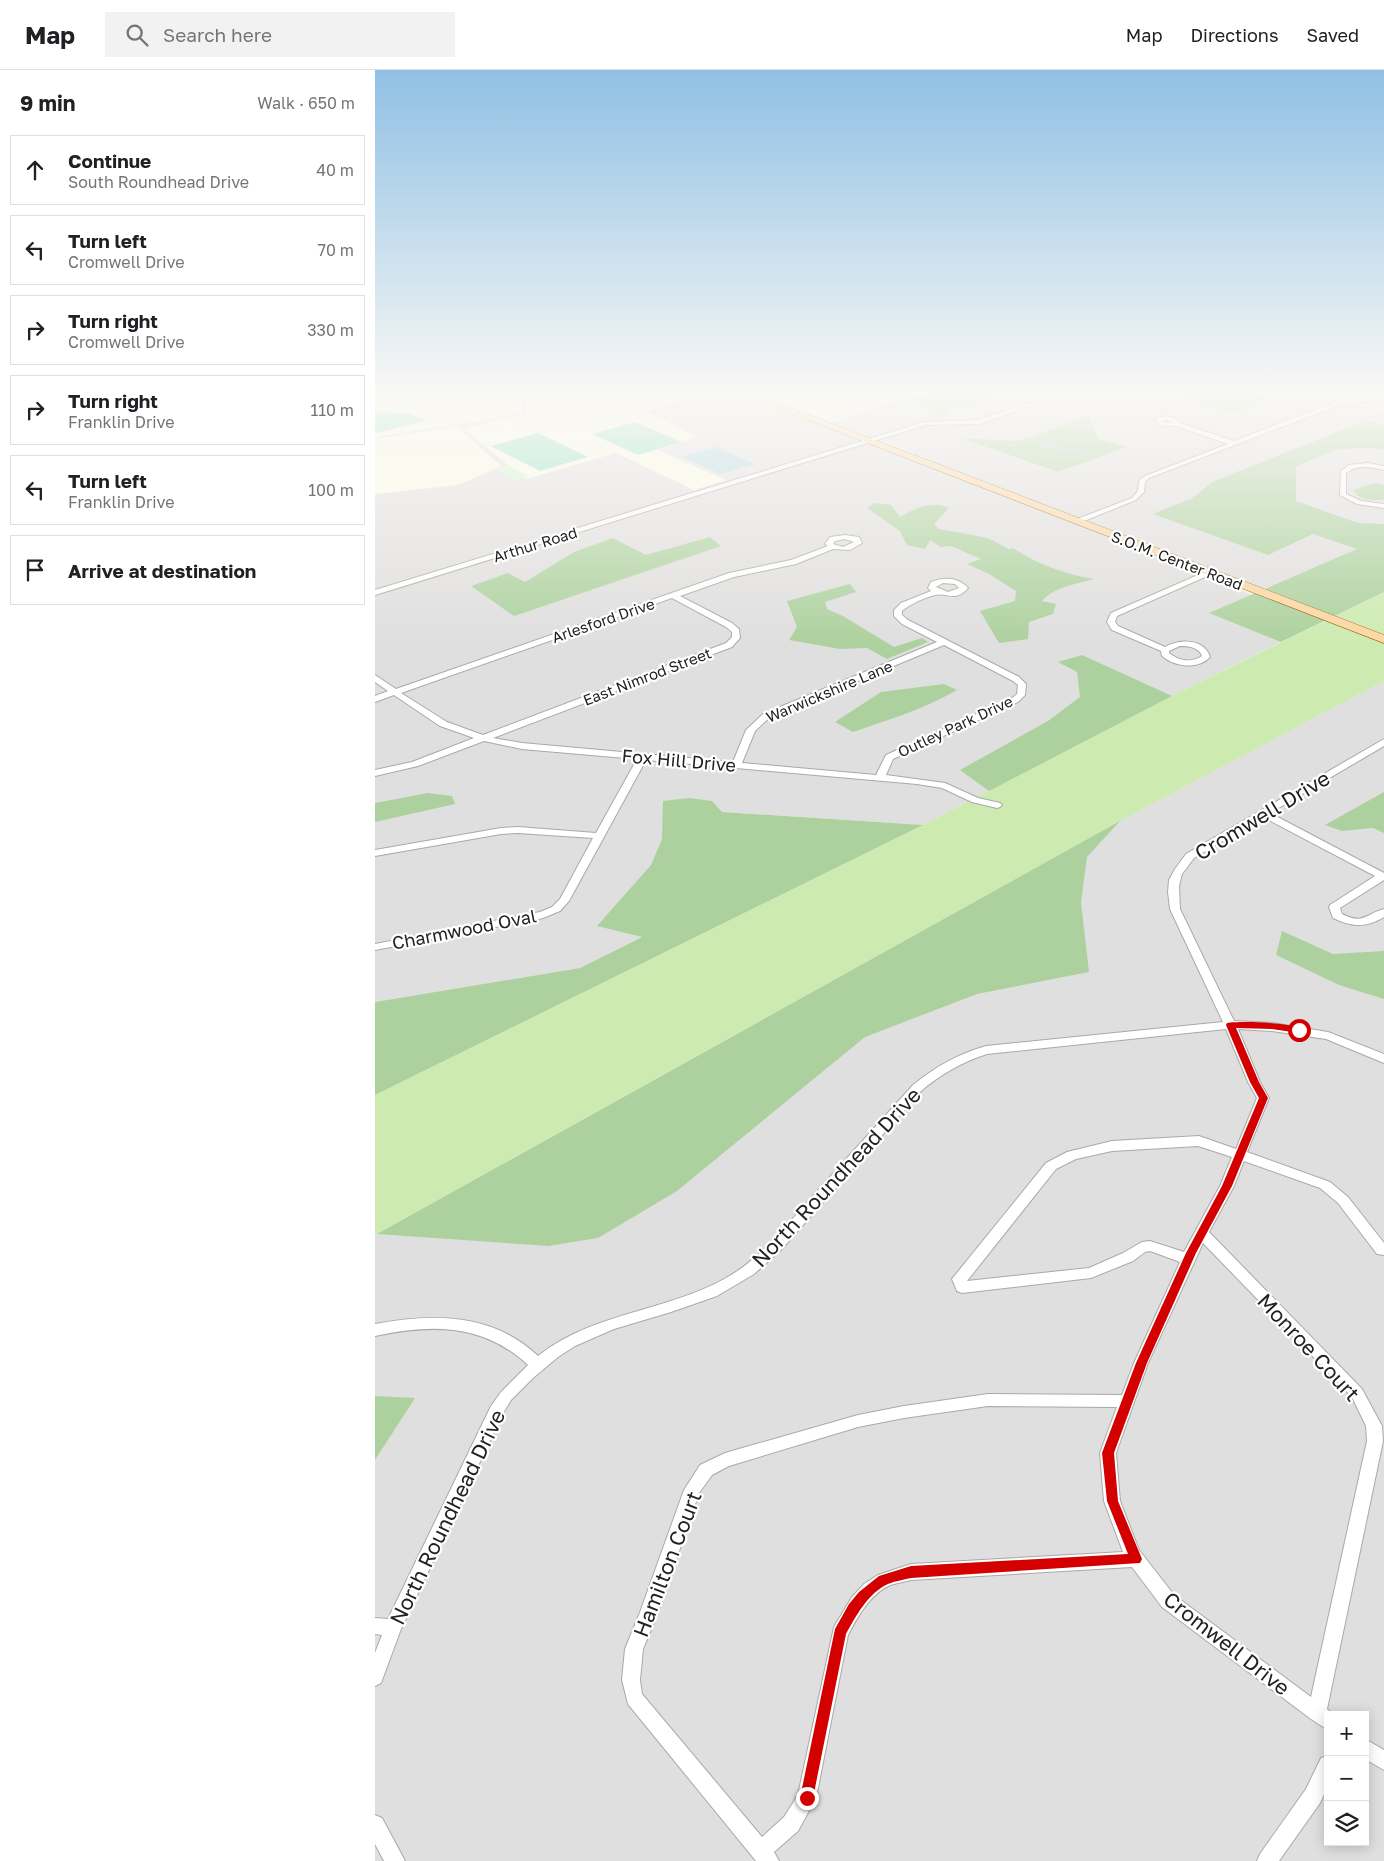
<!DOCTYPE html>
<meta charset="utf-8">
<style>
:root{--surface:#fff;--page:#f2f2f2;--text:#202124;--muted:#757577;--line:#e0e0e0}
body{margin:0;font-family:"Golos Text",sans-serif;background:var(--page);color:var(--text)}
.controls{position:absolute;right:15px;bottom:15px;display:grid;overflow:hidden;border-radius:0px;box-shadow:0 2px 12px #0003}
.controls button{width:45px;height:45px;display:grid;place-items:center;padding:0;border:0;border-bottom:1px solid var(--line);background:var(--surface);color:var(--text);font:25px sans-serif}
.stop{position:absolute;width:15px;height:15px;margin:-11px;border:4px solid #d40000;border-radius:50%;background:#fff}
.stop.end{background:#d40000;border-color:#fff;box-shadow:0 1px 5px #0008}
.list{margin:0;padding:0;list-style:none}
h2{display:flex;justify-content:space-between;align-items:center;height:65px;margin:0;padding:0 20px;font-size:21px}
h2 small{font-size:16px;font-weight:400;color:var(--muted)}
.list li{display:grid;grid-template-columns:32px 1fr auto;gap:15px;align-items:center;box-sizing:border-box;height:70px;margin:0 10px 10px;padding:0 10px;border:1px solid var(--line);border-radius:0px}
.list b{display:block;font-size:19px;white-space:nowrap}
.list p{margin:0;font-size:16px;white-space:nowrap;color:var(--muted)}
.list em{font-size:16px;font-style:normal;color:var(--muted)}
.icon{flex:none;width:28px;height:28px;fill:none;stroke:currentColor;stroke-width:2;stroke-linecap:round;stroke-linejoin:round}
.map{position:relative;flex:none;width:1009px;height:1791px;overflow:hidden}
header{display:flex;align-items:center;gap:30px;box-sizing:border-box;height:70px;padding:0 25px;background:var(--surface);border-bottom:1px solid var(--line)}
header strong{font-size:24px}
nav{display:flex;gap:28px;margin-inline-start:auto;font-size:18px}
.search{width:350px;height:45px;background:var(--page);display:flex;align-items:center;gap:12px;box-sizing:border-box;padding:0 18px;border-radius:0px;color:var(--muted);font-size:19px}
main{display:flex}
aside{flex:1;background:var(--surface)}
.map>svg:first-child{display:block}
</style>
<header>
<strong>Map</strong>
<div class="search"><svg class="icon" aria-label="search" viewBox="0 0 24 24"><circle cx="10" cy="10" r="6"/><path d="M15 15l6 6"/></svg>Search here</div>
<nav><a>Map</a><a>Directions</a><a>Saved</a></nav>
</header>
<main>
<aside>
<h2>9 min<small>Walk · 650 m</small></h2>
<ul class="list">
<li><svg class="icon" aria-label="ahead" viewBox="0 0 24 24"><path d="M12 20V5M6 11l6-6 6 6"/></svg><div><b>Continue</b><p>South Roundhead Drive</p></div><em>40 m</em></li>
<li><svg class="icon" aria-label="left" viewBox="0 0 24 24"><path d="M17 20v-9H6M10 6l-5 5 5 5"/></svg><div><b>Turn left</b><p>Cromwell Drive</p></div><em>70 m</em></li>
<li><svg class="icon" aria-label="right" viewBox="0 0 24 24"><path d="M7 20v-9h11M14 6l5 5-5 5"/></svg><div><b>Turn right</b><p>Cromwell Drive</p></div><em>330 m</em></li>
<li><svg class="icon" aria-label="right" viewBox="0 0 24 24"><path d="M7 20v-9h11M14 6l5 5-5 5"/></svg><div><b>Turn right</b><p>Franklin Drive</p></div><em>110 m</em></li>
<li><svg class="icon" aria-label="left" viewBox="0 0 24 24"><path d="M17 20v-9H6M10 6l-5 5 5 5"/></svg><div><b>Turn left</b><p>Franklin Drive</p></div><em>100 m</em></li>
<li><svg class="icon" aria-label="arrive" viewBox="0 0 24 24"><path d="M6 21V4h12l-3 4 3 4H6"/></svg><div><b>Arrive at destination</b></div></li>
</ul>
</aside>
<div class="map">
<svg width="1009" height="1791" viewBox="0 0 1009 1791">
<rect width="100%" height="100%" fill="#f2efe9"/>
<g fill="#e0dfdf" fill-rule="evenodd">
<path d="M0 324H371L532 386 540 383 458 352 537 326 575 324H1009V468L883 521 776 480 771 482 876 525 835 543 906 572 797 626 548 755 347 742 268 866 205 898 0 932ZM684 357 751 377 682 402 588 369 644 371Z"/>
<path d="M1009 611V1791H0V1165L745 751ZM953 1645H990V1772H953Z"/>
</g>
<g fill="#ffffe5">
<path d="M0 324H152L148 326 147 342 119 349 0 367Z"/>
<path d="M155 324H324L272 342 322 367 283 380 351 410 319 420 241 383 151 409 88 359 150 343 153 325Z"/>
<path d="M371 324H575L537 326 450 355Z"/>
<path d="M81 356 126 396 83 415 0 424V369Z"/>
</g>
<path fill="#cdebb0" d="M1009 522V611L745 751 0 1165V1025L548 755 797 626Z"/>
<g fill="#add19e">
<path d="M554 324H634V325L588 338 580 336 567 347C549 329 537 337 517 333Z"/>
<path d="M773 324H876L895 330 856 344 803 328H761Z"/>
<path d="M714 346 723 369 752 377 683 402 585 368 644 371Z"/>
<path d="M992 350 1009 355V380L996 378 964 379 921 396V431L983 453 1009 454V522L906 572 834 543 982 479 938 464 893 485 778 444 817 428 839 411Z"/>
<path d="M999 413 1009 415V430C998 430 985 432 978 420Z"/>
<path d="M500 433 516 435 525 447C540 438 556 430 574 438L559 454 564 459 613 468 634 479 638 478C663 495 690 504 719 509 702 514 679 517 667 531L681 534 678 544 654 552 653 569 624 573 605 541 640 531 641 521 614 504 592 494 606 489 576 476 566 477 555 470 550 479 532 475 525 461 492 438Z"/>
<path d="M335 467 346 476 139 546 96 516 133 503 150 512 199 482 238 468 271 485Z"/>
<path d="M475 514 481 522 450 532 452 539 468 546 519 577 547 568 553 572 512 589 492 578 465 579 414 570 422 557 412 531Z"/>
<path d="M707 585 797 626 614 721 585 700 673 651 705 627 702 602 683 592Z"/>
<path d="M569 614 582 620C549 639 513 650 478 662L460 652 506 622Z"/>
<path d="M1009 722V763L998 758 967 761 950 755Z"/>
<path d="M53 723 77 726 80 734 0 752V733Z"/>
<path d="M314 728 337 731 347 742 548 755 0 1025V932L205 898 267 867 222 856 276 795 287 769 288 731Z"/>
<path d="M745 751 712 787 706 832 714 902 602 924 490 967 302 1121 223 1168 173 1176 2 1164Z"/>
<path d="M907 861 958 884 1009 881V929L964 915 901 885Z"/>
<path d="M0 1326 40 1328 0 1390Z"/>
</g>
<path fill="#c8facc" d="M132 395 154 406 139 410 125 402 122 398Z"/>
<g fill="#88e0be">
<path d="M0 342 35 344 51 351 0 363Z"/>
<path d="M260 352 306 372 263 385 217 364Z"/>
<path d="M163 363 213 387 165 401 116 376Z"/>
</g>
<path fill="#aad3df" d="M340 377 380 394 346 404 307 387Z"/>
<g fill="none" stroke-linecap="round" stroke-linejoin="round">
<g stroke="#aad3df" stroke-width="2">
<path d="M673 375 684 372"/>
<path d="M668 376 712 382"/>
</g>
<g stroke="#a9a9a9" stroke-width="2">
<g id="street">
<path d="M680 324H689L604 354 551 355 0 525V520L549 352 603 350Z"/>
<path d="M947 324H957L1009 339V343L972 332 774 408 770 412 769 422 761 430 704 453 697 451 757 428 763 421 764 411 770 406 853 374 801 356H788L780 351C787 344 797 346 804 351L805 353 859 371 965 330ZM792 350 798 352 791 353 787 351Z"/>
<path d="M993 393 1009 396V400C996 397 983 394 971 403V424L986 431 1009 434V438L982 434 965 425 966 401 974 395Z"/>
<path d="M470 465 484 467 487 473 475 480 458 479 421 494 359 507 305 526 357 553 364 559 365 568 357 577 118 668 147 673 358 692 371 660 388 644 562 572 527 554 519 546V540L526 533 556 521 553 518 556 512C570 507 583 507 593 518 580 533 572 522 560 525 549 528 535 534 527 541V545L533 550 644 607 651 614 650 625 643 632 518 689 511 705 570 713 603 728 625 733 627 735 625 737 622 738 597 732 567 718 542 714 271 690 194 831 185 841 168 848 0 880V874L165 842 177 837 185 829 218 768 143 763 126 764 0 786V780L126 758 143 757 221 763 262 689 147 679 109 671 43 696 0 706V700L37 692 99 668 65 656 19 625 0 632V626L13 621 0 612V605L21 619 354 503 416 490 453 476 450 474 455 467ZM470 469 479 472 468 477 458 474 460 471ZM568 513 580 514 584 518 573 522 561 517ZM297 528 351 557 357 562V567L351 573 108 665 72 652 26 623ZM569 575 638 611 643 615 642 624 637 628 511 685 501 705 367 693 380 661 394 648Z"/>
<path d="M832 501 839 503 742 546 740 552 743 556 790 577C804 569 829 568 835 587 823 600 800 597 787 586L786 581 737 560 732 552 736 543ZM805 576C813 576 824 577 827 586 816 593 804 591 794 583V581Z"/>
<path d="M1009 669V676L895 743 1009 803V810L965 838 967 844C989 855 990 844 1009 839V847C991 858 977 857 958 848L954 837 955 835 1000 806 888 747 819 788 807 804 804 816 805 839 859 951 897 953 953 962 1009 984V993L951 969 897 961 863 959 885 1012 894 1028 872 1082 955 1112 973 1127 1009 1173V1185L1002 1184 963 1133 945 1118 869 1091 859 1116 834 1162 987 1319 1007 1356 1008 1371 952 1639 959 1645H953V1660L936 1649 787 1537 757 1497 536 1510C529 1512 520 1513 513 1516 494 1526 483 1546 473 1565L441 1728 423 1761 399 1782 404 1791H381L253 1634 247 1610 250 1579 264 1545 309 1420 325 1395 350 1383 483 1345 529 1336 613 1324 747 1325 759 1293 805 1192 775 1181 770 1182 758 1191 716 1208 587 1223 582 1221 577 1209 671 1093 692 1082 737 1071 824 1066 861 1079 882 1028 873 1012 851 959 612 984C587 992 566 1004 546 1021L406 1180 379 1204 342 1226 296 1242 239 1259 200 1276 183 1287 158 1308 136 1330 127 1345 26 1559 6 1613 0 1616V1583L7 1565 0 1564V1548L13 1549 116 1336 126 1322 153 1295C108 1253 56 1254 0 1266V1254C58 1243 118 1243 163 1286 218 1242 291 1242 351 1208 385 1189 410 1157 436 1128 470 1090 504 1053 538 1015 560 997 583 984 611 976L848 952 795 839 793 822 794 810 800 799 811 784ZM823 1076 857 1087 845 1116 809 1182 775 1171 767 1172 748 1183 714 1198 592 1211 681 1099 701 1089 737 1081ZM828 1173 977 1327 991 1356 992 1371 936 1627 799 1525 764 1480 745 1431 741 1383 773 1293ZM613 1336 742 1337 725 1383 729 1431 748 1482 536 1494 503 1505 489 1514 477 1527 459 1557 423 1725 409 1747 387 1767 267 1624 265 1610 268 1579 282 1545 324 1423 337 1405 354 1396 483 1357 529 1348Z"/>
<path d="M990 1669 1009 1680V1700L990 1689Z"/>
<path d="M953 1686V1716L945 1733 904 1791H882L885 1784 931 1719 946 1688Z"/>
<path d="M0 1745 7 1748 30 1791H9L0 1774Z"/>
</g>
</g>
<g stroke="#a06b00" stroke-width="1">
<path id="primary" d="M366 324H380L1009 565V573Z"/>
</g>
<use href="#street" fill="#fff" fill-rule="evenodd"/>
<use href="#primary" fill="#fcd6a4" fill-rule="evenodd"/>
</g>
<linearGradient id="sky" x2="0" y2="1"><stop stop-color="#8fc0e4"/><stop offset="0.56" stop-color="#f9f8f5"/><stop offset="1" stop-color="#f9f8f5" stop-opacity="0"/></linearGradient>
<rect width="1009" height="575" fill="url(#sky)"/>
<path fill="#d40000" d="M852 953C866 951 918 952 928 960L924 963 897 959 861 958 884 1012 893 1028 857 1116 821 1183 772 1293 739 1383 743 1431 767 1489 765 1493 536 1508C528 1510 520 1511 513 1514 493 1523 481 1546 471 1564L438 1728 436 1733 432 1735 427 1733 425 1728 460 1559 474 1534 484 1522 504 1506 536 1496 753 1484 732 1431 727 1383 761 1293 811 1183 847 1116 884 1028 875 1012 851 955Z"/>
<g text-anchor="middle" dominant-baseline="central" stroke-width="4.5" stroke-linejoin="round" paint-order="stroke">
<g font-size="15" fill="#222" stroke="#fff">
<text transform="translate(160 474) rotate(-17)">Arthur Road</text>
<text transform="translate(802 490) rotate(21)">S.O.M. Center Road</text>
<text transform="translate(228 550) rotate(-19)">Arlesford Drive</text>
<text transform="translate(272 606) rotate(-21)">East Nimrod Street</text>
<text transform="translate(454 621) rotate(-23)">Warwickshire Lane</text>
<text transform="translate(580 656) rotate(-25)">Outley Park Drive</text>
</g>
<g font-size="18" fill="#222" stroke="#fff">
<text transform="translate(304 690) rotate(5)">Fox Hill Drive</text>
<text transform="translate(89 859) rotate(-11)">Charmwood Oval</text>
</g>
<g font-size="21" fill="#222" stroke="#fff">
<text transform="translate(887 745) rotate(-31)">Cromwell Drive</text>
<text transform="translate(461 1107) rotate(-47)">North Roundhead Drive</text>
<text transform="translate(934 1277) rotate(47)">Monroe Court</text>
<text transform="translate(72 1447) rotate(-64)">North Roundhead Drive</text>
<text transform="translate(292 1494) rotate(-69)">Hamilton Court</text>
<text transform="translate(852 1573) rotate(38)">Cromwell Drive</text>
</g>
</g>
</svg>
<div class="controls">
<button>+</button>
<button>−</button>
<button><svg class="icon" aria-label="layers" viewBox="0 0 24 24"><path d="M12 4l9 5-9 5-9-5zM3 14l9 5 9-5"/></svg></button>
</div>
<div class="stop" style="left:924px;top:960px"></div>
<div class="stop end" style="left:432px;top:1728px"></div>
</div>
</main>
